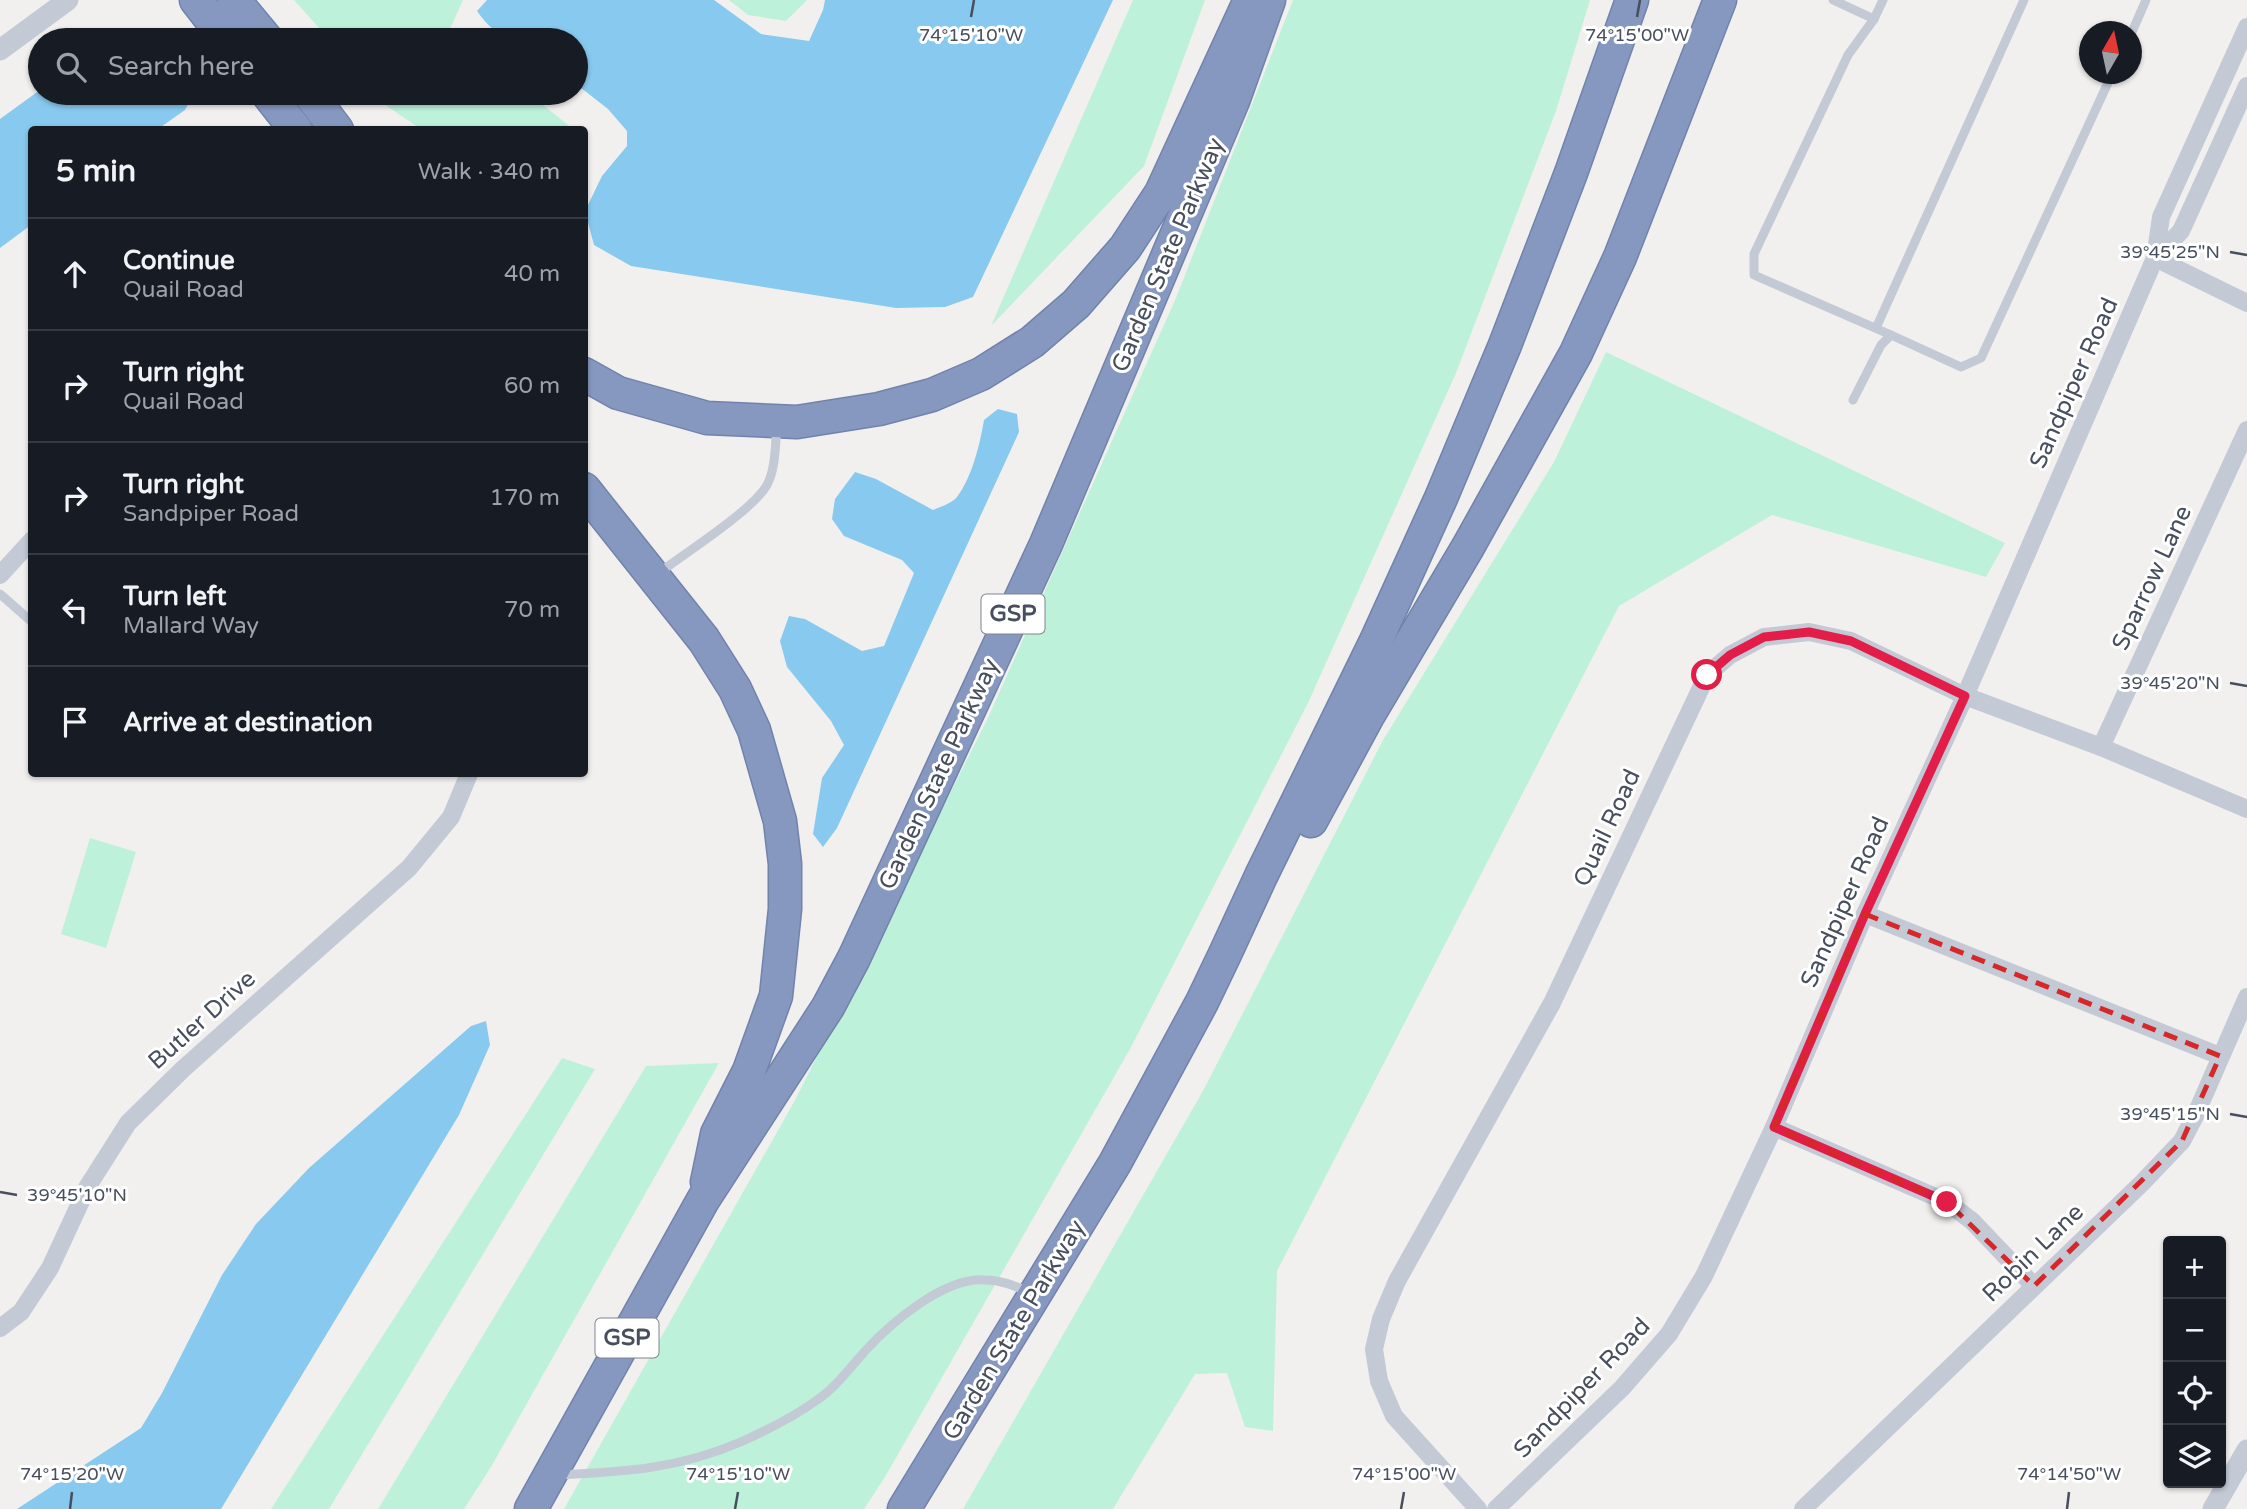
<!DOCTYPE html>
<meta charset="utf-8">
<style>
:root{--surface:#171b24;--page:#20242c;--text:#f1f3f6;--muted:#9ea1a6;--line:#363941}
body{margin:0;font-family:"Varela Round",sans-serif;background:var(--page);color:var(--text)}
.controls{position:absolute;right:21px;bottom:21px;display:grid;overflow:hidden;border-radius:7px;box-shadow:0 2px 5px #0004}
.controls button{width:63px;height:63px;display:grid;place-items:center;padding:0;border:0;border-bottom:2px solid var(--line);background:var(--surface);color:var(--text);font:35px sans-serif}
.compass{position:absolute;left:2079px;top:21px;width:63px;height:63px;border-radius:50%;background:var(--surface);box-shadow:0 2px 5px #0004;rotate:9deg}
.stop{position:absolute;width:21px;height:21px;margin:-16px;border:5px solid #e11d48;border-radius:50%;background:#fff}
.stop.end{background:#e11d48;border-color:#fff;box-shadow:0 2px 7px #0008}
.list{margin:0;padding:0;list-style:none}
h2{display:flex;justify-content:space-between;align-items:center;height:91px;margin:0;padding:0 28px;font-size:30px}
h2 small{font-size:23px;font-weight:400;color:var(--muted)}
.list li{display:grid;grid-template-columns:46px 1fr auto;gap:21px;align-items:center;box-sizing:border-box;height:112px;padding:0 28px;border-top:2px solid var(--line)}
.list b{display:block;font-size:26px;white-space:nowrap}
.list p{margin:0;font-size:23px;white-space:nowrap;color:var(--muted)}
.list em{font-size:23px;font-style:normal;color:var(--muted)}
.icon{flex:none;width:38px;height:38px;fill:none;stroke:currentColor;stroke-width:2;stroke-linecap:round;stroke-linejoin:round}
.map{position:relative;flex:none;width:2247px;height:1509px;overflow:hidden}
.search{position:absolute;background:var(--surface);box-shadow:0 2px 5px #0004;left:28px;top:28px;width:560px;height:77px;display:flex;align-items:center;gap:18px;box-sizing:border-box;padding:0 24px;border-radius:38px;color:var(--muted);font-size:26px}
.panel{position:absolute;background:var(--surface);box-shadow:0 2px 5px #0004;left:28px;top:126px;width:560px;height:651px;border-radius:7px}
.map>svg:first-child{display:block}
</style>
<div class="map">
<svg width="2247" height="1509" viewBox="0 0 2247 1509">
<rect width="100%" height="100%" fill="#f2f0ef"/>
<g fill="#bdf1d9">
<path d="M294 0H463L450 29 464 40H330Z"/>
<path d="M729 0H807L786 21 748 15Z"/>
<path d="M1133 0H1205L1144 166 991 326Z"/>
<path d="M1293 0H1590L1556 111 1456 373 1308 703 1130 1049 885 1477 864 1509H564L794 1102 987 720 1176 298Z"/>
<path d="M376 93H528L573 129H421L388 107Z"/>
<path d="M1606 352 2005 543 1986 577 1772 515 1619 606 1277 1271 1273 1431 1245 1427 1227 1373 1195 1374 1113 1509H963L1204 1089 1383 740 1554 462Z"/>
<path d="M90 838 136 852 106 948 61 934Z"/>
<path d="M562 1058 595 1069 329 1509H271Z"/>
<path d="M719 1063 491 1467 464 1509H378L646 1066Z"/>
</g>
<g fill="#88c9ef">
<path d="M487 0H714L761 34 809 41 823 10 825 0H1113L973 297 945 307 896 308 631 266 594 245 585 211 602 176 627 146V131L608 109 576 84V40C534 40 503 50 477 11Z"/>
<path d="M40 90V93H194L185 110 158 129 32 130 31 225 0 248V119Z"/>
<path d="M998 409 1017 414 1019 432 837 828 823 847 813 834 822 778 844 745 831 721 787 667 780 641 789 616 805 619 862 651 884 646 914 573 902 560 844 536 832 519 835 499 855 472 876 479 933 510C940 507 952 503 957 497 972 477 980 444 984 420Z"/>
<path d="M486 1021 490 1045 459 1115 221 1509H17L141 1428 162 1393 222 1275 256 1224 309 1168 471 1026Z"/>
</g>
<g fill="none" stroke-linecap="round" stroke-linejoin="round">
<g stroke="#7183ac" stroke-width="35">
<g id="motorway">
<path d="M196 0 227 40"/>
<path d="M234 0 267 40"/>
<path d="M267 93 296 130"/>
<path d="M309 93 337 130"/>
<path d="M584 374 618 393 707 418 797 422 879 409 932 395 981 374 1032 342 1076 304 1125 248 1161 193 1250 0"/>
<path d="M584 489 704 640 735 689 754 730 780 821 785 864V909L776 996 749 1071 717 1134 707 1182"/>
<path d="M1311 821 1369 714 1468 547 1576 353 1620 257 1720 0"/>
<path d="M531 1509 703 1200 828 1007 854 958 1046 544 1233 101 1269 0"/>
<path d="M904 1509 1115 1163 1202 1002 1225 954 1261 876 1376 641 1441 498 1505 345 1571 173 1632 0"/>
</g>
</g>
<g stroke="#c3c9d5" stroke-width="9">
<path d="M1833 0 1874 19"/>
<path d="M1883 0 1874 19 1848 55 1754 254V275L1891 335"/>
<path d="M2132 32 2146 0"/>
<path d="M1876 328 2024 0"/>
<path d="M1853 400 1881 345 1891 335 1961 367 1981 358 2112 74"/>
<path d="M659 573C685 553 752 511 767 485 776 468 775 445 777 426"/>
<path d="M0 594 32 622"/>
<path d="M556 1475C624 1472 679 1469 743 1441 765 1431 798 1414 817 1400 836 1387 850 1368 865 1351 891 1323 944 1277 985 1280 1002 1280 1015 1286 1031 1293"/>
</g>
<g stroke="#c3c9d5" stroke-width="18">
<path d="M2155 258 2181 231 2247 86"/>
<path d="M2155 258 2247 303"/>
<path d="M0 575 32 540"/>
<path d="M2101 747 2247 430"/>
<path d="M1865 914 2220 1056"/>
<path d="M1774 1127 1947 1202 1972 1221 2034 1286"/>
<path d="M0 1328 21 1312 50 1268 88 1186 128 1123 183 1069 409 868 451 817 469 774"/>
<path d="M1478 1509 1394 1416 1379 1381 1374 1349 1381 1319 1397 1281 1552 1003 1707 675 1730 655 1764 637 1809 632 1851 641 1965 696 2101 747 2247 809"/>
<path d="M1496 1509 1622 1388 1669 1334 1704 1276 1774 1127 1865 914 1965 696 2155 258 2161 217 2247 27"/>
<path d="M1803 1509 2142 1183 2182 1141 2195 1116 2247 997"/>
</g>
<g stroke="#c3c9d5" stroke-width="21">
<path d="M0 50 68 0"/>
<path d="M2213 1509 2247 1450"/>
</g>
<use href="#motorway" stroke="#8698c0" stroke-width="32"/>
</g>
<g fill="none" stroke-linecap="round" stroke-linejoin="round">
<path stroke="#e11d48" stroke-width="9" d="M1707 675 1730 655 1764 637 1809 632 1851 641 1965 696 1865 914 1774 1127 1947 1202"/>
</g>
<path fill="none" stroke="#d62828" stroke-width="5" stroke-dasharray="14 9" stroke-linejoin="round" d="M1865 914 2220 1056 2182 1141 2034 1286 1947 1202 1774 1127Z"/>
<path fill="none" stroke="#474f5e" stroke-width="2.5" d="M971 17 974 0M1637 17 1640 0M2230 252 2247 255M2230 683 2247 686M2230 1114 2247 1117M0 1192 17 1195M70 1509 72 1492M735 1509 738 1492M1401 1509 1404 1492M2067 1509 2069 1492"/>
<g text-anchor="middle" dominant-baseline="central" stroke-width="6" stroke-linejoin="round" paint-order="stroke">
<g fill="#fff" stroke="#7e848e" stroke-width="2">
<rect x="981.5" y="594.5" width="63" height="39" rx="5"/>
<rect x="595.5" y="1318.5" width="63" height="39" rx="5"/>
</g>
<g font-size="23" font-weight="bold" fill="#474f5e">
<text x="1013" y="614">GSP</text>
<text x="627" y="1338">GSP</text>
</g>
<g font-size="24" fill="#474f5e" stroke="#fff">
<text transform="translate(1168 255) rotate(-67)">Garden State Parkway</text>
<text transform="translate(2074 383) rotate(-66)">Sandpiper Road</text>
<text transform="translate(2152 578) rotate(-65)">Sparrow Lane</text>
<text transform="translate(939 774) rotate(-65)">Garden State Parkway</text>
<text transform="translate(1607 828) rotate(-65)">Quail Road</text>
<text transform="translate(1845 902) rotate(-66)">Sandpiper Road</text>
<text transform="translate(202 1020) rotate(-42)">Butler Drive</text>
<text transform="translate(2033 1253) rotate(-44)">Robin Lane</text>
<text transform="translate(1014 1330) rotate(-59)">Garden State Parkway</text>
<text transform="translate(1582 1388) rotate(-46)">Sandpiper Road</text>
</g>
</g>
<g font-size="18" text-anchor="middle" fill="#474f5e" stroke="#fff" stroke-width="6" stroke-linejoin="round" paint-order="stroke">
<text x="971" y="41">74°15'10"W</text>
<text x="1637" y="41">74°15'00"W</text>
<text x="2170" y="258">39°45'25"N</text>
<text x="2170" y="689">39°45'20"N</text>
<text x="2170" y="1120">39°45'15"N</text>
<text x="77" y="1201">39°45'10"N</text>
<text x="72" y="1480">74°15'20"W</text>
<text x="738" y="1480">74°15'10"W</text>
<text x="1404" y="1480">74°15'00"W</text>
<text x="2069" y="1480">74°14'50"W</text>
</g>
</svg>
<div class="controls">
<button>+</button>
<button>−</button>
<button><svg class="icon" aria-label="locate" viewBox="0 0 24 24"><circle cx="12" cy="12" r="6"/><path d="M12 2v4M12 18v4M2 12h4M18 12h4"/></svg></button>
<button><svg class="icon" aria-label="layers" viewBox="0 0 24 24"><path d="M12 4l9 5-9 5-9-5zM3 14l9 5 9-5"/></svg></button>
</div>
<svg class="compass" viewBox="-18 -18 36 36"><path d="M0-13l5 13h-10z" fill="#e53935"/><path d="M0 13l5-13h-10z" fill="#9ea1a6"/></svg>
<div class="stop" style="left:1707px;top:675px"></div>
<div class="stop end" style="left:1947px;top:1202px"></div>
<div class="search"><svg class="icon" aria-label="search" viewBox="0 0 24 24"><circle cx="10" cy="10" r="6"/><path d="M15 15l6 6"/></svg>Search here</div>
<section class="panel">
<h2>5 min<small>Walk · 340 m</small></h2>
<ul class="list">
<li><svg class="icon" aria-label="ahead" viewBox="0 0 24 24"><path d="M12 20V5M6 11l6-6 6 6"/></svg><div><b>Continue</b><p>Quail Road</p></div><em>40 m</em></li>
<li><svg class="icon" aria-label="right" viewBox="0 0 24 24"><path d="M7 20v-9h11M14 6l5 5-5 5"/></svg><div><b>Turn right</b><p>Quail Road</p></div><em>60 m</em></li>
<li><svg class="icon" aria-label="right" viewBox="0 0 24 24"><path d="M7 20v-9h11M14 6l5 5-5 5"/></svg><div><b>Turn right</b><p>Sandpiper Road</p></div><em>170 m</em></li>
<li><svg class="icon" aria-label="left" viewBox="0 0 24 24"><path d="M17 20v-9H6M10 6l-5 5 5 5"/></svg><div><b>Turn left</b><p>Mallard Way</p></div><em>70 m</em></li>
<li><svg class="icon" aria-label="arrive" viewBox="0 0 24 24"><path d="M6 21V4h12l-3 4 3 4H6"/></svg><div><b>Arrive at destination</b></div></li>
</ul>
</section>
</div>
